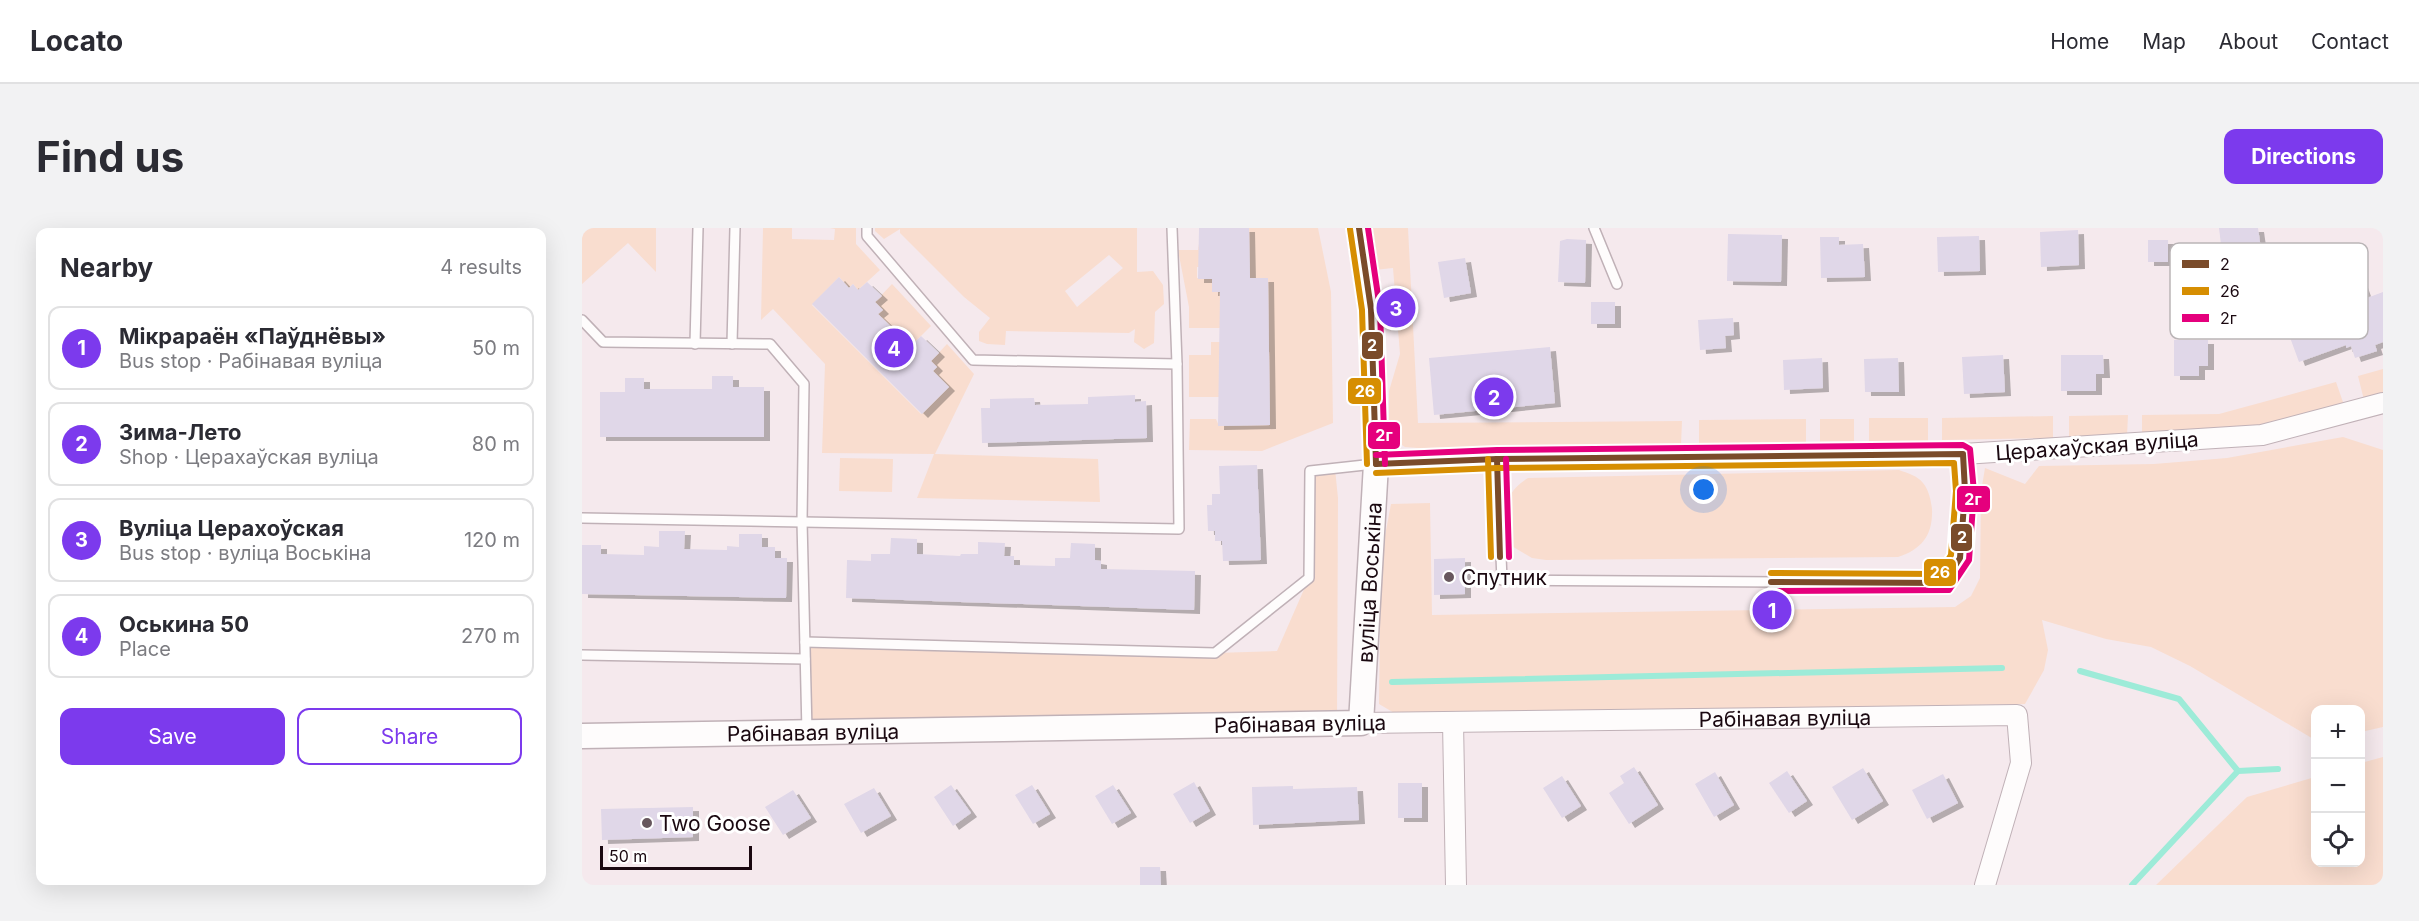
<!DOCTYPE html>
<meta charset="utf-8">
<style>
:root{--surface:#fff;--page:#f2f2f3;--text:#2b2b33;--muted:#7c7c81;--line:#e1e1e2;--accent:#7c3aed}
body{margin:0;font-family:Inter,sans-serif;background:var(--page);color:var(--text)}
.controls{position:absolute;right:18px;bottom:18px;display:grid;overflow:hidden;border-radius:12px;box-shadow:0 6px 24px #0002}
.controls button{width:54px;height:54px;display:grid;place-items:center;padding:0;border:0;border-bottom:2px solid var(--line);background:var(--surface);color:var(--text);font:30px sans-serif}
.scale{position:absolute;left:18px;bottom:15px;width:152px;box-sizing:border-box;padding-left:6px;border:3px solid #1a0810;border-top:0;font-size:16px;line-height:21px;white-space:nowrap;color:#1a0810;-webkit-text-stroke:4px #fff;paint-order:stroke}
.you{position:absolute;left:1122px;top:262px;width:21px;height:21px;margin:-15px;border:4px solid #fff;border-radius:50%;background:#1a73e8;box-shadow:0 0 0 9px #1a73e833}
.badge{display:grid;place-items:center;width:39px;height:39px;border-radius:50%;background:var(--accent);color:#fff;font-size:20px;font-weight:700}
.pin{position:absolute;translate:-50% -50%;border:3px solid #fff;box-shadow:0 2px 6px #0006}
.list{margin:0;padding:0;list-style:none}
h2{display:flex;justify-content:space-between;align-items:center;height:78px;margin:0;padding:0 24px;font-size:26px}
h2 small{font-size:20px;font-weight:400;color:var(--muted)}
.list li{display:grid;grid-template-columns:39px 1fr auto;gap:18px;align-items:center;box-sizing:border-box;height:84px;margin:0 12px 12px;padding:0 12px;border:2px solid var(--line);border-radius:12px}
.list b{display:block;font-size:22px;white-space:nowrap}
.list p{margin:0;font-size:20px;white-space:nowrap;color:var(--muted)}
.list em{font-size:20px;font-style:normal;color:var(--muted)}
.actions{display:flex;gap:12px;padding:18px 24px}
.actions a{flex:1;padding:14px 0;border:2px solid var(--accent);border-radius:12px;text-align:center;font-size:21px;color:var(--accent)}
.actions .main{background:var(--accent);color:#fff}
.icon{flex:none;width:33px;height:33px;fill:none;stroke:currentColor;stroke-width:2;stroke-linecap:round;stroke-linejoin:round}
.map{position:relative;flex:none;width:1801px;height:657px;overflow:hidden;border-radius:12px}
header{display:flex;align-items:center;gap:36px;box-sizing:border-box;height:84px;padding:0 30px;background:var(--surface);border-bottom:2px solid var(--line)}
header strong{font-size:28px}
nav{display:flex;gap:33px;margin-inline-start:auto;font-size:21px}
.intro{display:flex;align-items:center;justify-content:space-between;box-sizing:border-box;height:144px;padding:0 36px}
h1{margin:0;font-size:42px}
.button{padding:15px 27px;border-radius:12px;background:var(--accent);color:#fff;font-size:21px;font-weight:700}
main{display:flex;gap:36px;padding:0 36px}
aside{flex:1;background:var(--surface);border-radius:12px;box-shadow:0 6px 24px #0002}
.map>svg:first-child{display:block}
</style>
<header>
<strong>Locato</strong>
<nav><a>Home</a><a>Map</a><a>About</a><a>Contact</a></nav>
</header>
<div class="intro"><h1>Find us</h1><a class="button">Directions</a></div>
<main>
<aside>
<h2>Nearby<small>4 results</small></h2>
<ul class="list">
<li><span class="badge">1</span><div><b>Мікрараён «Паўднёвы»</b><p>Bus stop · Рабінавая вуліца</p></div><em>50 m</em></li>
<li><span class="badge">2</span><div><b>Зима-Лето</b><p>Shop · Церахаўская вуліца</p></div><em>80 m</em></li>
<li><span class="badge">3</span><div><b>Вуліца Церахоўская</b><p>Bus stop · вуліца Воськіна</p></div><em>120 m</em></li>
<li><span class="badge">4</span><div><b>Оськина 50</b><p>Place</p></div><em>270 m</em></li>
</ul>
<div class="actions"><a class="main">Save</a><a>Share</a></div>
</aside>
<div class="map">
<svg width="1801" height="657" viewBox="0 0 1801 657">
<defs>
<filter id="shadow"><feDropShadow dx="6" dy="4" stdDeviation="0" flood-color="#0004"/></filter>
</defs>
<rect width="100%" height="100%" fill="#f5e9ed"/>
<g fill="#f9ddcf" fill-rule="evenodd">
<path d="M0 0H74V44L46 15 0 56Z"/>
<path d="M181 0H210V11L252 12 253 1 248 0H274V16L298 42 276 62 271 56 267 60 257 49 230 77 339 186 367 159 351 143 355 139 349 133 365 116 392 146 353 226 516 231 518 274 335 270 352 226 240 225 243 136 191 81 179 92Z"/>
<path d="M293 0H555V44L571 43 581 57 582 76 573 84 572 115 562 121 552 114 553 101 547 105 424 103 423 117 405 116 397 113V104L408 90 382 69 318 5V1L302 11 293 3ZM527 27 541 40 495 79 483 63Z"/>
<path d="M667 0H736L749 64 751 195 680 223 607 222 608 191H634L637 198 688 197 686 50H668Z"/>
<path d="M777 0H826L836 195 1100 193 1099 217 836 220 823 219 817 215 811 208 807 196V163L818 126 811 40 783 43Z"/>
<path d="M617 16 632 17 627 39H615V50L630 51V64H638V95L641 100H607V79L596 22H616Z"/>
<path d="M310 56 349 98 332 115 325 108 322 111 296 86 301 82 293 74Z"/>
<path d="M629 114H642L644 169H607V127H629Z"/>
<path d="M1801 141V167L1782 172 1776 148Z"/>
<path d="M1754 154 1762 177 1649 204 1560 208V187L1637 186Z"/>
<path d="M1546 187 1545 208 1487 210V188Z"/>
<path d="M1471 188V210L1360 212V190Z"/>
<rect x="1287" y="190" width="59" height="23"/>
<path d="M1224 191V214L1117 216V192Z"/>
<path d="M1238 191H1272V213L1238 214Z"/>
<path d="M1761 209 1801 222V499L1779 504 1778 482H1734L1733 512 1608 438 1569 419 1524 411 1460 392 1466 422 1462 442 1443 476 814 486 797 476 799 329 809 276 848 275 850 387 1373 379 1389 368 1398 350 1399 264 1403 240 1443 256 1457 238 1572 236 1645 230Z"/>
<path d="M258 230 311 231 310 264 257 263Z"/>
<path d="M753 241 756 270 755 495 225 505 223 414 633 425 695 423 727 350 728 243Z"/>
<path d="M1317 242C1325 245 1336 248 1341 255 1347 262 1349 273 1350 281 1351 307 1340 321 1316 329L964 332 950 330 928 317C923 288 918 267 946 250Z"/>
<path d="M1801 529V657H1574L1665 569 1733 549 1734 634H1778L1779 535Z"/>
</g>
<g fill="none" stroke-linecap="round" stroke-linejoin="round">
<g stroke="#9debd8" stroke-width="6">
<path d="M1498 443 1597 471 1656 543"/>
<path d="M810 454 1420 440"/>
<path d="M1550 657 1656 543 1696 541"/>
</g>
</g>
<g fill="#e0d7e8" filter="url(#shadow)">
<path d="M617 0H667L668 50H686L688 197 636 198 638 64H630V51H616Z"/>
<path d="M1637 0H1676L1680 28 1641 33Z"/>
<path d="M1496 2 1497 37 1459 39 1458 4Z"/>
<path d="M1146 6 1200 7 1199 54 1145 53Z"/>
<path d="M1397 8 1398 43 1356 44 1355 9Z"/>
<path d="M1238 9H1257V17L1281 16 1283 49 1239 50Z"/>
<path d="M985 11 1004 12 1003 55 976 54 978 13Z"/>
<rect x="1566" y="12" width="20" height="22"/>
<path d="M883 30 889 65 862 70 856 34Z"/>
<path d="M257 49 267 60 271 56 276 62 285 54 300 68 293 74 301 82 296 86 322 111 325 108 332 115 339 108 357 125 349 133 355 139 351 143 367 159 340 186 230 76Z"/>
<path d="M1779 53 1785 70 1801 64V114L1793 117 1795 123 1773 130 1769 118 1764 120V117L1717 134 1706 104 1754 88 1746 64Z"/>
<rect x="1009" y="74" width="24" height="22"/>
<path d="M1151 90 1152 107 1143 108 1144 120 1118 122 1116 92Z"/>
<path d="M1592 112H1626V138H1617V148H1592Z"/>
<path d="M968 119 973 175 852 187 847 130Z"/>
<path d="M1421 127 1423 164 1382 166 1380 129Z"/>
<path d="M1479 127H1521L1522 146H1514V163H1479Z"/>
<path d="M1240 130 1241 160 1202 162 1201 132Z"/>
<path d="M1316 130 1317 164H1283L1282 131Z"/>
<path d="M130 148H151V159H182V209H18V164H43V150H62V161H130Z"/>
<path d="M553 167V174L564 173 565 210 400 215 399 180H408V171L452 170 453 177 506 176V169Z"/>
<path d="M675 237 679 332 641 333 640 313H633V303H626L625 277H630V266H638L637 238Z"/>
<path d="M77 303H103L102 321 145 322V318L157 319V306H180V319H193V330H205L204 370 0 366V317H19V326L62 327V318L77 319Z"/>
<path d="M309 310 335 311V326L378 328 379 326H396V314L423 315 422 328H432V337L473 338V330H488L489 315 513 316V332L519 333V341L613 343 612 382 264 370 265 332 289 333V326H308Z"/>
<path d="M883 330V366L852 367V331Z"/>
<path d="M1052 539 1076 577 1047 596 1027 565 1042 555 1038 548Z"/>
<path d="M1281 540 1301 573 1270 592 1250 559Z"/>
<path d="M1205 543 1225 573 1207 585 1187 555Z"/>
<path d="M1133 544 1152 577 1132 589 1113 556Z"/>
<path d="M1361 546 1376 575 1345 591 1330 562Z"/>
<path d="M980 548 999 578 980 590 961 560Z"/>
<path d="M612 554 628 583 608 595 591 566Z"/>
<rect x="816" y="555" width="24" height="35"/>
<path d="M369 557 389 585 371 598 352 569Z"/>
<path d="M450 557 468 586 451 596 433 567Z"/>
<path d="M531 557 549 585 530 596 513 568Z"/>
<path d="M711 558V561L775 559 777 592 671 597 670 559Z"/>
<path d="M292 560 309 588 279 605 262 576Z"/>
<path d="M211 562 229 590 201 607 183 579Z"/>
<path d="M111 579V609L20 612 19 581Z"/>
<path d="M558 639H578L579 657H558Z"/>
</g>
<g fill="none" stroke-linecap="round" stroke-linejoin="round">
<g stroke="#c0b1b7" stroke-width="12">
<g id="service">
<path d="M285 0V8L391 132 595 136"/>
<path d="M1012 0 1035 56"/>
<path d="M0 92 21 114 188 116 222 156 220 293 225 504"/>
<path d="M113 116 116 0"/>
<path d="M150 116 153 0"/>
<path d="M915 231 920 352 1362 355 1378 330 1383 263 1381 226"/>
<path d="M0 290 597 301 595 136 590 0"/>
<path d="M223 414 633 425 727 350 728 243 792 236"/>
<path d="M0 427 223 431"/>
</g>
</g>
<g stroke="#c0b1b7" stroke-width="22">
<g id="minor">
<path d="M794 236 915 231 1381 226 1680 207 1801 175"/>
<path d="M871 494 874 657"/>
<path id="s1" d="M779 495 1435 487 1439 535 1403 657"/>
</g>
</g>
<g stroke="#c0b1b7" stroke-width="27">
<g id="tertiary">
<path id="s2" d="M0 508 779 495 794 236 789 81 777 0"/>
</g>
</g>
<use href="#service" stroke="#fefcfc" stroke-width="9"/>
<use href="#minor" stroke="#fefcfc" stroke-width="20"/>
<use href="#tertiary" stroke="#fefcfc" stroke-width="24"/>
<g stroke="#fff" stroke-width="10">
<g id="bus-1">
<path d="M777 0 789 81 794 236"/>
<path d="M915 231 918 329"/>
<path d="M794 236 915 231 1381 226 1383 263 1378 330 1362 355 1189 354"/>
</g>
</g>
<g stroke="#fff" stroke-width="10">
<g id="bus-2">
<path d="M768 1 780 82 785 236"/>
<path d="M906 231 909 329"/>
<path d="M794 245 915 240 1372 235 1374 263 1369 327 1357 346 1189 345"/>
</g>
</g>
<g stroke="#fff" stroke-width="10">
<g id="bus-3">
<path d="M786 0 798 81 803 236"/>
<path d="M794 227 915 222 1381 217 1388 221 1392 264 1387 332 1367 362 1189 363"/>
<path d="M924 231 927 329"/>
</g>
</g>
<use href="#bus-1" stroke="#7a4b2a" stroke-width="6"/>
<use href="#bus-2" stroke="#d68e02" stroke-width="6"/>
<use href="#bus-3" stroke="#e5007d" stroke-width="6"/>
</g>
<g fill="#67575d" stroke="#fff" stroke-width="2">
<circle cx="867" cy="349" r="6"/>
<circle cx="65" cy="595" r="6"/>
</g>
<g text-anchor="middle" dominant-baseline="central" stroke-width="6" stroke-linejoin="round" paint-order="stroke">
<g font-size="21" fill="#1a0810" stroke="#fff">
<text transform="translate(1515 218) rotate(-4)">Церахаўская вуліца</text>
<text stroke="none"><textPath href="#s2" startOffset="920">вуліца Воськіна</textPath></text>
<text stroke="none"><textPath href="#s1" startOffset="424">Рабінавая вуліца</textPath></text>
<text transform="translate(718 496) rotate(-1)">Рабінавая вуліца</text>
<text stroke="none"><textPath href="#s2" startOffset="231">Рабінавая вуліца</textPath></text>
</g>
<g font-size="21" fill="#1a0810" stroke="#fff" text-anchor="start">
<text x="879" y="349">Спутник</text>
<text x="77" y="595">Two Goose</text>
</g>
</g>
<rect x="1588" y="15" width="198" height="96" rx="9" fill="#fff" stroke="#bab5b7" stroke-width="1.5"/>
<rect x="1600" y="32" width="27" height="8" fill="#7a4b2a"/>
<rect x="1600" y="59" width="27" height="8" fill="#d68e02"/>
<rect x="1600" y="86" width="27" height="8" fill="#e5007d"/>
<g font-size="16" fill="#1a0810">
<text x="1638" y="42">2</text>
<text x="1638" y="69">26</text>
<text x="1638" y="96">2г</text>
</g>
<g stroke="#fff" stroke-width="2">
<rect x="779" y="103" width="23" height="29" rx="6" fill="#7a4b2a"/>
<rect x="765" y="149" width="35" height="28" rx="6" fill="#d68e02"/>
<rect x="785" y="193" width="34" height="29" rx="6" fill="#e5007d"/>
<rect x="1374" y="257" width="35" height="28" rx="6" fill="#e5007d"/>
<rect x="1368" y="295" width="23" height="29" rx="6" fill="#7a4b2a"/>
<rect x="1341" y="330" width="34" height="29" rx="6" fill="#d68e02"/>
</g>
<g font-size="16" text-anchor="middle" font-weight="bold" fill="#fff">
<text x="790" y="123">2</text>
<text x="783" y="169">26</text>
<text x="802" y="213">2г</text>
<text x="1391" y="277">2г</text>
<text x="1380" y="315">2</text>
<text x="1358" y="350">26</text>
</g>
</svg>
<div class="controls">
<button>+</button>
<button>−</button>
<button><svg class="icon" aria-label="locate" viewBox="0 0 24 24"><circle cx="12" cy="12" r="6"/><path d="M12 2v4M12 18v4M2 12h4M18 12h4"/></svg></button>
</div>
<div class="scale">50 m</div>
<div class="you"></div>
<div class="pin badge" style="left:1190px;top:382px">1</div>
<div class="pin badge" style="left:912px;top:169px">2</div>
<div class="pin badge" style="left:814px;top:80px">3</div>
<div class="pin badge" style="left:312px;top:120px">4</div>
</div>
</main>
